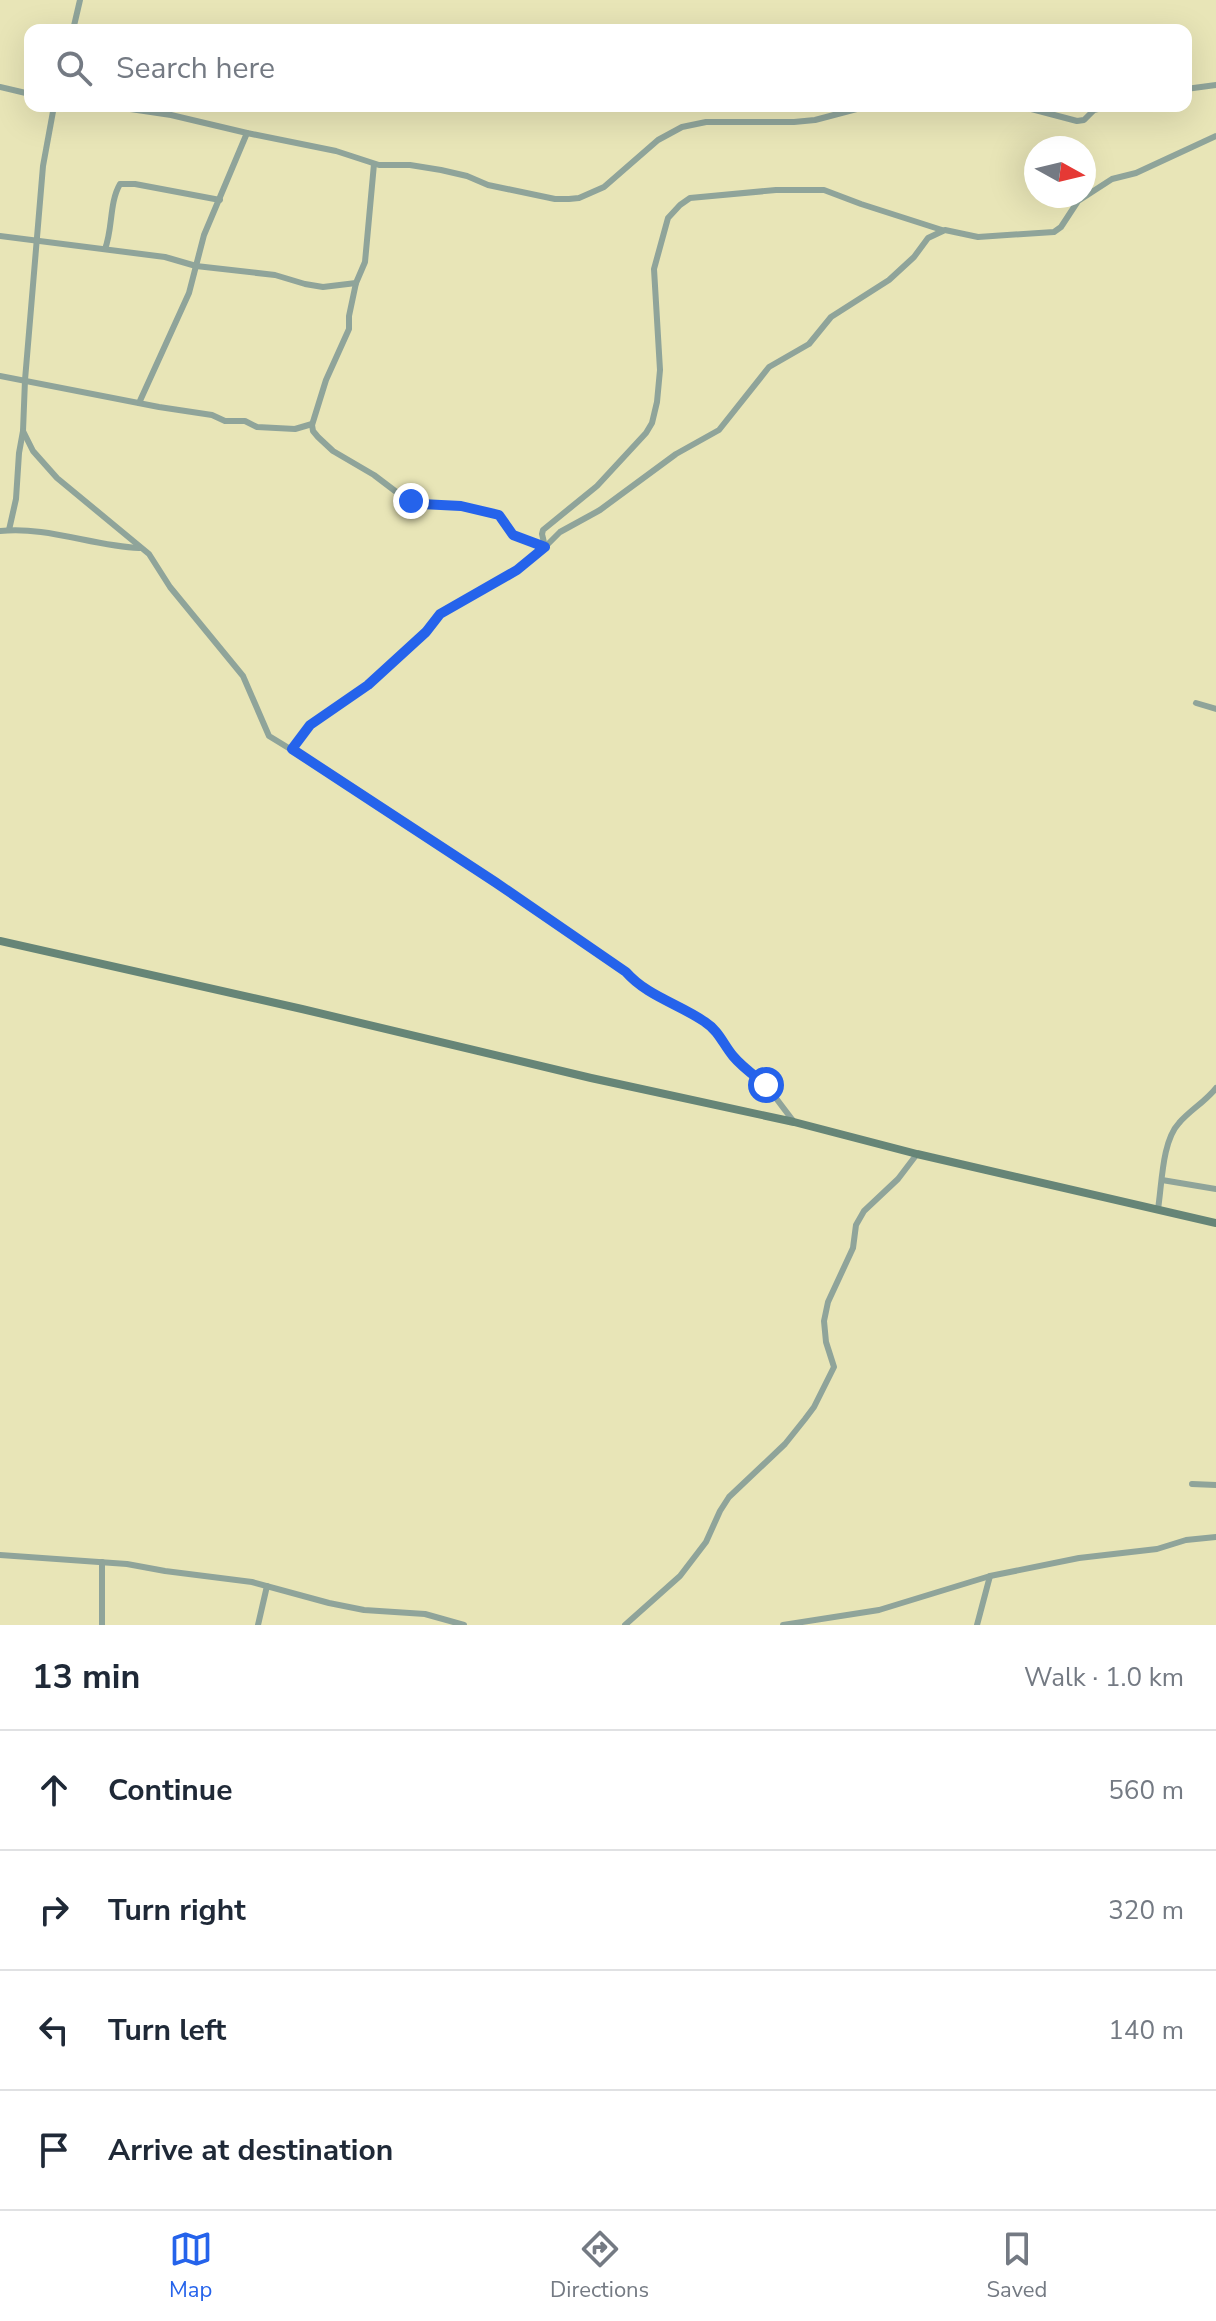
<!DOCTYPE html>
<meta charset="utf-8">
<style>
:root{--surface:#fff;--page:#f2f2f3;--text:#1f2937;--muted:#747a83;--line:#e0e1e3;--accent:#2563eb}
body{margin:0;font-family:"Nunito Sans",sans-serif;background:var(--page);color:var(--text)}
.compass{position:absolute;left:1024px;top:136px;width:72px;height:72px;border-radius:50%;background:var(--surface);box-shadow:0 8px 32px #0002;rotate:98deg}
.stop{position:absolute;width:24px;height:24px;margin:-18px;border:6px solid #2563eb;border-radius:50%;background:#fff}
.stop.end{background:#2563eb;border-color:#fff;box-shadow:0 2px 8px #0008}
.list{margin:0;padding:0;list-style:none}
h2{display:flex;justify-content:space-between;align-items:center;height:104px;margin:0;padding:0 32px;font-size:34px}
h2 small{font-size:26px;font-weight:400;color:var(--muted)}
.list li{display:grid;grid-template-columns:52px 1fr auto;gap:24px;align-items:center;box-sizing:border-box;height:120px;padding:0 32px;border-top:2px solid var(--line)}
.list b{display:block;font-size:30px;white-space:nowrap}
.list em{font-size:26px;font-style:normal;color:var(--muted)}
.icon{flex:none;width:44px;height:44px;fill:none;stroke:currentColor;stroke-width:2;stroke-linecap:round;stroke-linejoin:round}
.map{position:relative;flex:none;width:1216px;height:1625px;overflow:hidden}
.search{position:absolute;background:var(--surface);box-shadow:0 8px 32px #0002;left:24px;right:24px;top:24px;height:88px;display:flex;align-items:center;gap:20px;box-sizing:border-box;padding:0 28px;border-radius:16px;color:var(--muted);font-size:30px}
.sheet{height:584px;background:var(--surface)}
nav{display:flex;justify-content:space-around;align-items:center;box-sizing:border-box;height:112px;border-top:2px solid var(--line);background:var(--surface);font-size:22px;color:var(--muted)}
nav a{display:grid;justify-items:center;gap:4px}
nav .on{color:var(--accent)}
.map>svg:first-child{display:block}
</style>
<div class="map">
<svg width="1216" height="1625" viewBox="0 0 1216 1625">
<rect width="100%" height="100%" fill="#e8e5b7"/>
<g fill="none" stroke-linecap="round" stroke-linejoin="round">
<g stroke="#8fa49a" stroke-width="6">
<path d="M73 30 80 0"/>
<path d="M0 87 30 94"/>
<path d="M1186 89 1216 85"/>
<path d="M54 106 43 166 25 380 23 431 33 451 57 478 149 554 170 587 243 676 269 736 354 788 626 972 632 980 656 995 680 1007 714 1029 734 1057 766 1085 794 1122"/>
<path d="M110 106 171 115 247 133 336 151 379 165H410L441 170 467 176 488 185 555 199H569L579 198 604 187 658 140 682 127 706 122H794L815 120 868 106"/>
<path d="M1020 106 1077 121 1084 120 1094 110 1109 106"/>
<path d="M374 164 365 262 356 283 349 316V329L326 380 312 425 313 431 318 437 333 451 374 475 403 497 417 503 461 506 499 515 513 535 545 546"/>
<path d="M0 236 165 257 196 266 275 275 305 284 323 287 356 283"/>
<path d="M105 249C113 228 109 203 120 184H135L220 200"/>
<path d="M0 376 159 407 212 415 225 421H245L257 427 295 429 312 424"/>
<path d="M139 403 189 293 204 235 247 133"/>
<path d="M9 530 16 499 19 453 23 431"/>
<path d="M0 531C47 526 93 546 139 548"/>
<path d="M545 547 542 534 543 530 597 486 646 433 652 423 657 402 660 370 654 269 668 218 680 205 690 198 776 190H824L861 204 942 230"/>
<path d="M1196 703 1216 709"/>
<path d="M292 749 310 725 368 685 426 632 440 614 517 570 539 553 560 532 600 510 676 454 719 430 769 367 809 344 831 317 889 280 914 257 928 238 945 230 978 237 1054 232 1061 227 1078 201 1112 179 1136 173 1216 136"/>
<path d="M1162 1180 1216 1189"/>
<path d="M1158 1209C1162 1184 1162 1141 1179 1123 1190 1110 1205 1102 1216 1088"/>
<path d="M1192 1484 1216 1485"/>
<path d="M0 1555 127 1564 165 1571 252 1582 329 1603 364 1610 425 1614 464 1625"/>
<path d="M102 1562V1625"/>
<path d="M258 1625 267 1586"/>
<path d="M625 1625 680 1576 706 1542 720 1511 729 1497 785 1444 805 1419 814 1407 834 1367 826 1342 824 1321 828 1302 853 1248 856 1225 864 1211 898 1179 917 1154"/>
<path d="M783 1625 879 1610 990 1576 1079 1558 1157 1549 1186 1540 1216 1537"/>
<path d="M977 1625 990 1576"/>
</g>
<path stroke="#668577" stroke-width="8" d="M0 941 302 1009 591 1078 794 1122 917 1154 1216 1223"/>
</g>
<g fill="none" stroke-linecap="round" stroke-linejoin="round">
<path stroke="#2563eb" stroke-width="10" d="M411 501 421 504 461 506 499 515 513 535 545 547 517 570 440 614 426 632 368 685 310 725 292 749 495 882 626 972C647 996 679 1004 705 1022 719 1031 723 1044 733 1056 742 1067 755 1076 766 1085"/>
</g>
</svg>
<svg class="compass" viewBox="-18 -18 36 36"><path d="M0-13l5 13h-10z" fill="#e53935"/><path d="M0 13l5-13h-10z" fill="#747a83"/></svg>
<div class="stop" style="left:766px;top:1085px"></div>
<div class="stop end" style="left:411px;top:501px"></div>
<div class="search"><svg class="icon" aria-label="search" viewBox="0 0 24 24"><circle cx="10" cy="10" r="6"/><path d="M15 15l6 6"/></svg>Search here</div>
</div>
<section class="sheet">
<h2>13 min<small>Walk · 1.0 km</small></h2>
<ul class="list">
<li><svg class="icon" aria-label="ahead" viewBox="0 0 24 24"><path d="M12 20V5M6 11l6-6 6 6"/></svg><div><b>Continue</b></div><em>560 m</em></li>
<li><svg class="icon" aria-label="right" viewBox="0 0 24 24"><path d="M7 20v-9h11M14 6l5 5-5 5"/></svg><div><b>Turn right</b></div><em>320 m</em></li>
<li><svg class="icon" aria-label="left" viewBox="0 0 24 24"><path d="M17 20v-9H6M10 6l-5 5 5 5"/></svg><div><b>Turn left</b></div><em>140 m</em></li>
<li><svg class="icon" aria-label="arrive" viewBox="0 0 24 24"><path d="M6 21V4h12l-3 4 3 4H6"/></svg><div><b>Arrive at destination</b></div></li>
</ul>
</section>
<nav>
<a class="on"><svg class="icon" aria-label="map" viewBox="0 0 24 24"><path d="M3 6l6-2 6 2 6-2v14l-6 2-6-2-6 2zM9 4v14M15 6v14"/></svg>Map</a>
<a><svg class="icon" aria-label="directions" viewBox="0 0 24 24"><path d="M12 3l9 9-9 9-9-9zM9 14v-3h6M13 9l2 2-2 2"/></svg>Directions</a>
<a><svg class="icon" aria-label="saved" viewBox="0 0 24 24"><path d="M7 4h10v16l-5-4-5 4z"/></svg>Saved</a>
</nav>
